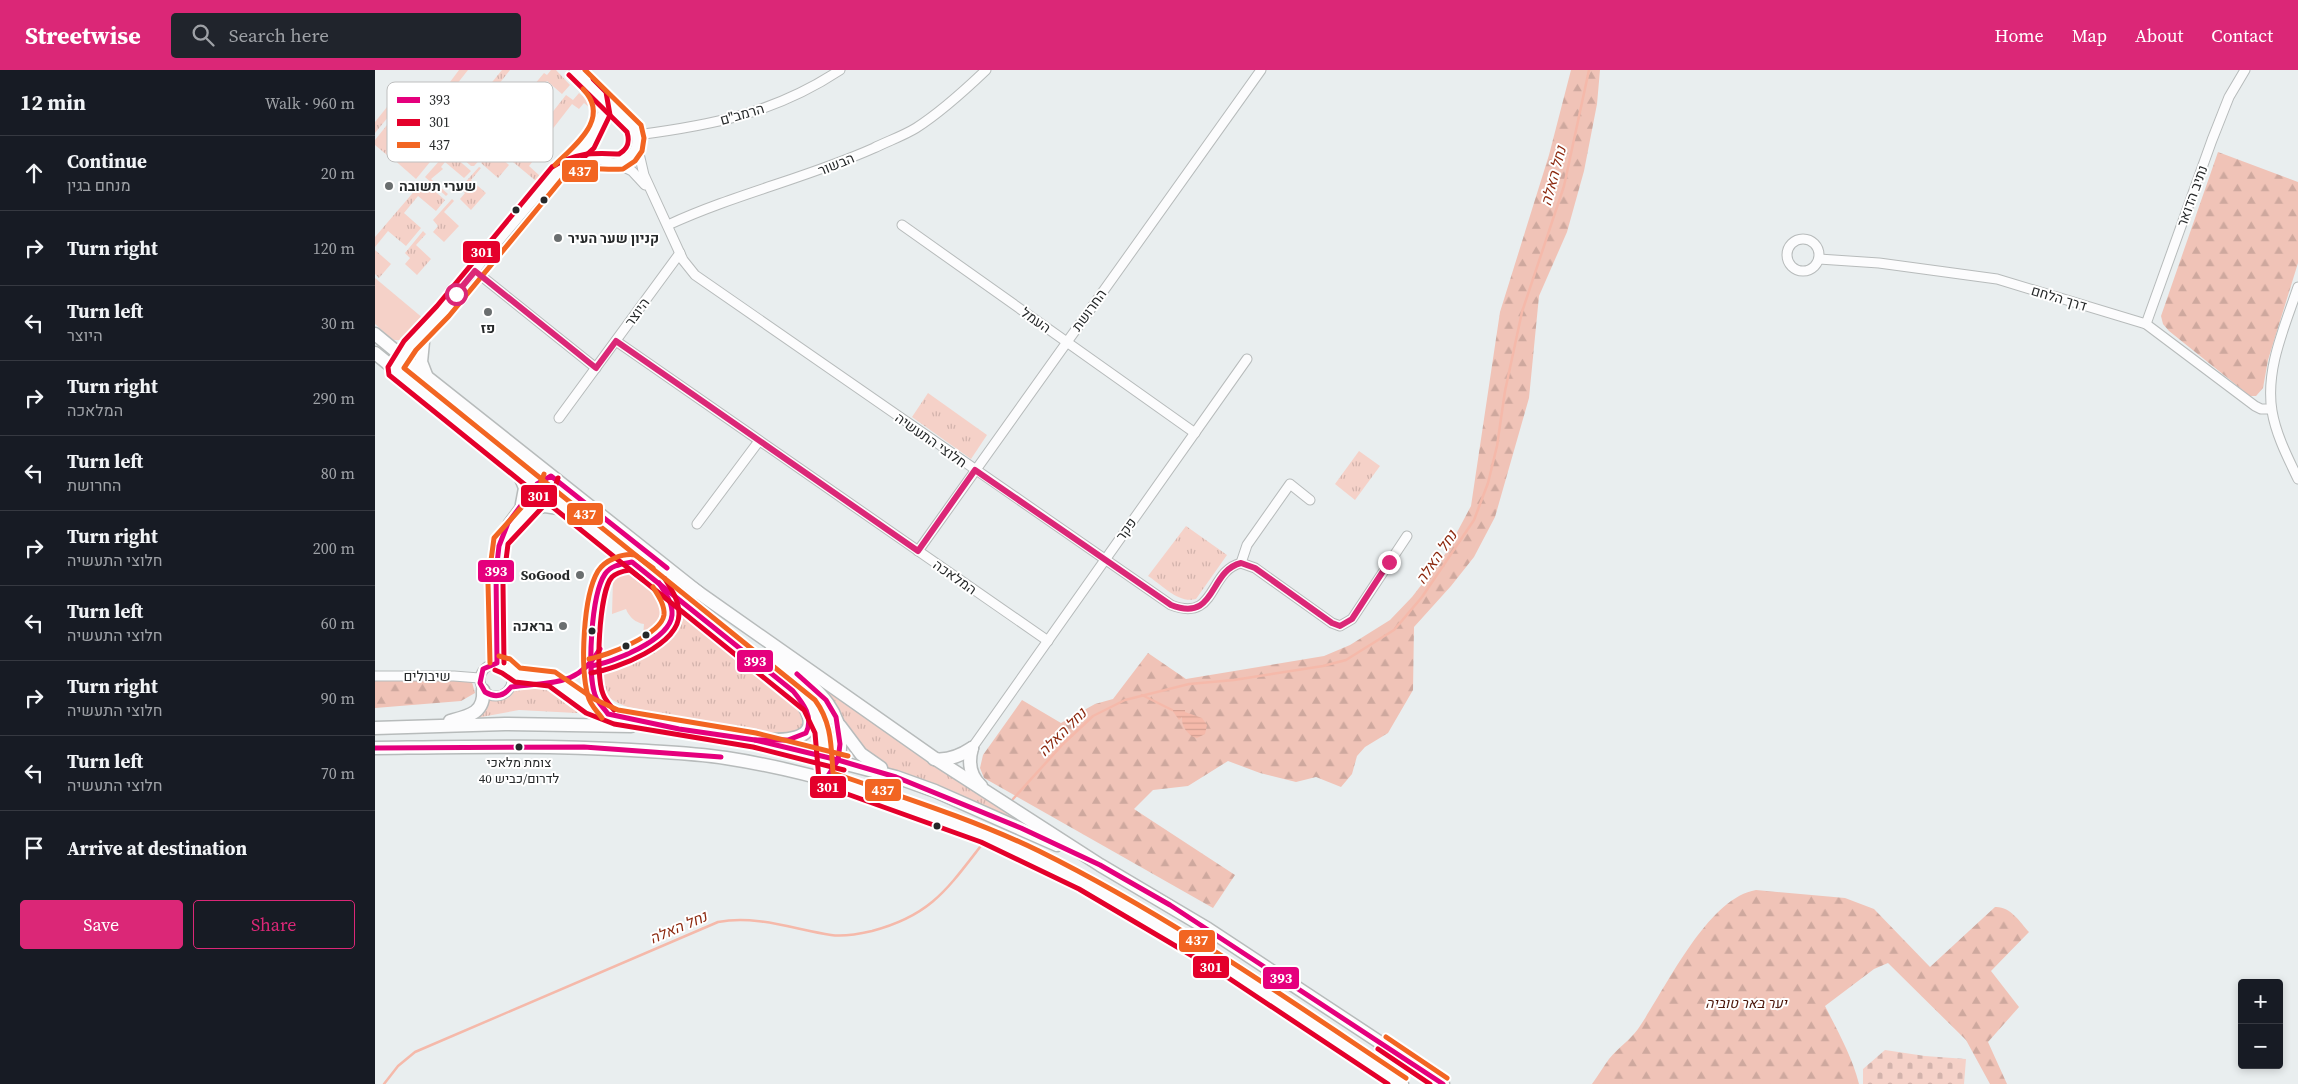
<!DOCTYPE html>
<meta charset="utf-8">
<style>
:root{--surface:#171b24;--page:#20242c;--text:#f1f3f6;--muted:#9ea1a6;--line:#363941;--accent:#db2777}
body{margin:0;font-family:"Source Serif 4",Heebo,serif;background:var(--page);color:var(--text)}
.controls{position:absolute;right:15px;bottom:15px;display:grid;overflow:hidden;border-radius:5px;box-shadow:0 2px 8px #0003}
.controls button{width:45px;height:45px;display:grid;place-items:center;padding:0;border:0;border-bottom:1px solid var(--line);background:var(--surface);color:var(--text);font:25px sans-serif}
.stop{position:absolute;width:15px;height:15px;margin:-11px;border:4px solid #db2777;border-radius:50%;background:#fff}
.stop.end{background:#db2777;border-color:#fff;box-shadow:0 1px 5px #0008}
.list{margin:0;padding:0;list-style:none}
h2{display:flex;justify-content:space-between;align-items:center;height:65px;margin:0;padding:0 20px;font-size:21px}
h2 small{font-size:16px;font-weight:400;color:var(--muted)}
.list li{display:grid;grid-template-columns:32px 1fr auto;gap:15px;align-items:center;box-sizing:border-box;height:75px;padding:0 20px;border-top:1px solid var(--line)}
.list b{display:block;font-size:19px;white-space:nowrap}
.list p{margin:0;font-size:16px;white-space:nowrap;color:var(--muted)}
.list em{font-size:16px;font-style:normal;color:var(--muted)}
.actions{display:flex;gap:10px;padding:15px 20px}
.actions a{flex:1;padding:11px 0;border:1px solid var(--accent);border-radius:5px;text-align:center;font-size:18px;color:var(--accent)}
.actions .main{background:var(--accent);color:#fff}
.icon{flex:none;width:28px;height:28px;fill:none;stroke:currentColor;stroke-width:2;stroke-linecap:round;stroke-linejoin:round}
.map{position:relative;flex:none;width:1923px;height:1014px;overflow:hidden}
header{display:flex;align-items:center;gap:30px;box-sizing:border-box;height:70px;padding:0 25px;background:var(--accent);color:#fff}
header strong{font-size:24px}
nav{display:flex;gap:28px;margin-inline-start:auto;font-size:18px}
.search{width:350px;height:45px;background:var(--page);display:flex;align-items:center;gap:12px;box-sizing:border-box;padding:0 18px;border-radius:5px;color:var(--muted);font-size:19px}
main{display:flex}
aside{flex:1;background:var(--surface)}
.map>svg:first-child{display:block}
</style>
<header>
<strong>Streetwise</strong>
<div class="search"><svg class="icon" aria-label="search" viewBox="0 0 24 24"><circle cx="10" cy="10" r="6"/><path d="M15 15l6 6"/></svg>Search here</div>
<nav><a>Home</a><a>Map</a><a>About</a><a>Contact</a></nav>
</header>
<main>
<aside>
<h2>12 min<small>Walk · 960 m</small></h2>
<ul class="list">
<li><svg class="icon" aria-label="ahead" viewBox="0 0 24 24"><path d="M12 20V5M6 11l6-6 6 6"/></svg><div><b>Continue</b><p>מנחם בגין</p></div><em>20 m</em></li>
<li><svg class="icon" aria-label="right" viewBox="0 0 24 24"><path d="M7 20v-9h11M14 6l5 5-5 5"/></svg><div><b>Turn right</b></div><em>120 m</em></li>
<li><svg class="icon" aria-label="left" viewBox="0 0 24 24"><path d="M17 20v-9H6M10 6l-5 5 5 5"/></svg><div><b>Turn left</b><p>היוצר</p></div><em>30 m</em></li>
<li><svg class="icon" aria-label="right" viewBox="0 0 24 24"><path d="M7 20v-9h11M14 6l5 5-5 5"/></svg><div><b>Turn right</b><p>המלאכה</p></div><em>290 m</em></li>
<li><svg class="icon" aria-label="left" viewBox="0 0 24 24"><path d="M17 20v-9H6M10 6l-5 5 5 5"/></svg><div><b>Turn left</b><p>החרושת</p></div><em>80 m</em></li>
<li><svg class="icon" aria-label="right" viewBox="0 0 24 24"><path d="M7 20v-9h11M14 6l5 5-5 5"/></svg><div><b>Turn right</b><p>חלוצי התעשיה</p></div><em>200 m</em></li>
<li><svg class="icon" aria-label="left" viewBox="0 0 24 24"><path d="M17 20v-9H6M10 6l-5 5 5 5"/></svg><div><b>Turn left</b><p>חלוצי התעשיה</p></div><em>60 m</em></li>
<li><svg class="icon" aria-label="right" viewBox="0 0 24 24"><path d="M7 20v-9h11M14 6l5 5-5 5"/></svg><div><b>Turn right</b><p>חלוצי התעשיה</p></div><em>90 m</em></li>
<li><svg class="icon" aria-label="left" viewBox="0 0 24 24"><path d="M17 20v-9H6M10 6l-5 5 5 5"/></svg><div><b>Turn left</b><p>חלוצי התעשיה</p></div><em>70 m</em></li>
<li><svg class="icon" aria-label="arrive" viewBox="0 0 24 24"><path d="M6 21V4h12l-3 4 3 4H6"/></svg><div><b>Arrive at destination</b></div></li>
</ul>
<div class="actions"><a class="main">Save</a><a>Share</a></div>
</aside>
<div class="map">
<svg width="1923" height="1014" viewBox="0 0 1923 1014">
<defs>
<pattern id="grass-tufts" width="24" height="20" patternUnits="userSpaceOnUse" patternTransform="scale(1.25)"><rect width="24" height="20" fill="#f5d1c8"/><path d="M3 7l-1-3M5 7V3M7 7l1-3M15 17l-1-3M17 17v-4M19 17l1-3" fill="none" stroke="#d2b3ac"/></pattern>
<pattern id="forest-firs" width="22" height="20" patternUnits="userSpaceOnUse" patternTransform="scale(1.25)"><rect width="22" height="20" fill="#f0c3b7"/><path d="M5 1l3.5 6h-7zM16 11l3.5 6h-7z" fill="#cea89e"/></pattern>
<pattern id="cemetery-stones" width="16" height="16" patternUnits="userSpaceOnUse" patternTransform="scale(1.25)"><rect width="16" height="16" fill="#f5d1c8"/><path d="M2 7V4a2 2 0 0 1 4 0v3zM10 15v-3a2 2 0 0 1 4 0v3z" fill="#d2b3ac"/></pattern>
<pattern id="water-rules" width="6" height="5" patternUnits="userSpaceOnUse" patternTransform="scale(1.25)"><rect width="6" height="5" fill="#f5b9aa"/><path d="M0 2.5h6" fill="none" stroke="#d29f92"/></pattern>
</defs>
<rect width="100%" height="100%" fill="#e9eeef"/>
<g fill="url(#grass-tufts)">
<path d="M84 0H93L71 28 66 24Z"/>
<path d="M127 0H135L92 54 86 50Z"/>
<path d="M176 0H181L195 15 187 24 172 11 118 75 112 71 169 3 172 5Z"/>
<path d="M24 22 32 24 0 63V52Z"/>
<path d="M204 23 217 34 215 38 209 33 204 39 197 34 162 79 165 82 154 96 165 106 161 111 138 92 191 25 198 30Z"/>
<path d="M16 50 31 62 12 85 0 75V70Z"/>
<path d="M117 80 134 95 123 108 106 93Z"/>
<path d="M73 81 96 101 89 108 70 92 66 97 68 99 56 109 73 124 71 126 50 107Z"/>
<path d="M104 97 106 98 96 110 111 123 96 140 85 129 90 123 85 118Z"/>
<path d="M48 111 70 130 61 141 43 126 29 143 46 158 31 176 13 161 0 177V167Z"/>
<path d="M77 129 79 131 69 142 84 156 69 172 58 162 63 156 58 150Z"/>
<path d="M48 161 51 164 41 175 56 189 42 205 30 194 35 188 30 183Z"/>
<path d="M0 180 16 194 4 208 0 204Z"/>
<path d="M553 323 612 365 596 389 537 347Z"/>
<path d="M984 381 1005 396 980 430 960 414Z"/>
<path d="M811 456 852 485 821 529C804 534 787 515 773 506Z"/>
<path d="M301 535 416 630C423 639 431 649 425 660L406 665 393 664 253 637C230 629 228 623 223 601 243 591 296 575 301 551 302 546 301 540 301 535Z"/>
<path d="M427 598 642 746 640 753 514 700 488 682Z"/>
<path d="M180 616 220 644 144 640 101 648C105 643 109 633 115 629 131 618 161 617 180 616Z"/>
</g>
<g fill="url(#forest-firs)">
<path d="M1196 0H1225L1222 34 1209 101 1192 162 1164 226 1154 328 1120 447 1099 487 1076 516 1039 557 1038 620 1013 663 990 677 982 686 977 704 966 717 941 707 921 712 885 703 853 691 813 716 778 720 759 739 860 805 838 838 609 708 605 698 608 685 647 630 686 653 720 634 738 629 773 583 811 609 949 586 975 575 1015 550 1037 527 1071 483 1096 436 1125 242 1174 85Z"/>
<path d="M1843 82 1923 112V193L1893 290 1888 318 1881 326H1875L1794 261 1788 254 1786 246Z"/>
<path d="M84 608 97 612 100 623 86 631 0 638V611Z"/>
<path d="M1381 820 1470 828 1499 839 1555 897 1620 837C1635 836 1645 852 1654 862L1616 901 1644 937 1613 972 1632 1014H1615L1591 970 1513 893 1499 899 1450 936C1463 962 1477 986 1484 1014H1217C1223 1006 1228 997 1234 989 1243 978 1255 970 1263 959 1290 920 1332 828 1381 820Z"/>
</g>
<path fill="url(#cemetery-stones)" d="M1510 980 1550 986 1591 989 1589 1014H1488V999Z"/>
<g fill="#f5d1c8">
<path d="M52 43 78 64 41 109 16 87Z"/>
<path d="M87 68 109 85 99 96H96L77 79Z"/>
<path d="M0 208 49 249 28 270H18L0 254Z"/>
<path d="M244 502C255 501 263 510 271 516 297 535 301 552 268 566L269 554C261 553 254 547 251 539L237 544 238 510 241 504Z"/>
</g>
<path fill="url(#water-rules)" d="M797 640H810V642L827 648 832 655 830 664 822 668C813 666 806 656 807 647L804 650Z"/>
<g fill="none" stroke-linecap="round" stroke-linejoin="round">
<g stroke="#f5b9aa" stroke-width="2.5">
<path d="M767 625 797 640"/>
<path d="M638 729 688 674 718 646 750 630 814 614 859 610 948 596 971 590 1019 560 1047 527 1099 450 1113 413 1122 376 1130 321 1147 242 1189 116 1214 0"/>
<path d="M9 1014 23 996 40 982 343 852C382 845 418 859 456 865 469 867 484 864 497 861 554 846 571 821 605 777"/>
</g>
<g stroke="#b7bbbb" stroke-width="11">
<g id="minor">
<path d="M199 0 249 49"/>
<circle cx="239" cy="70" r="23"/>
<path d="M223 53 228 43 224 25"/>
<path d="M262 65C338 55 400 43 465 0"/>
<path d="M262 75 269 105 308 190 320 205 796 535C842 553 833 501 866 493L880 498 957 553 965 556 977 549 1032 466"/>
<path d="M241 93 257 101 270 115"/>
<path d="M195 95 214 90H227"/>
<path d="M293 155C360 124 432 108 499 78 513 71 528 66 541 58 566 42 589 21 611 0"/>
<path d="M527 155 820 363"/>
<circle cx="1428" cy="185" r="16"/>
<path d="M1444 189 1504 193 1622 209 1771 254 1880 336 1886 339H1896"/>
<path d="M100 201 221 298"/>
<path d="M1923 217C1910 256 1890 299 1897 341 1901 365 1913 388 1923 409"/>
<path d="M1771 254 1837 70 1854 27 1870 0"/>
<path d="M241 271 673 571"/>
<path d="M24 291 42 265 60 248"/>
<path d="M20 300C44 283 51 263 68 241 101 198 136 155 172 114 186 98 206 86 217 67"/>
<path d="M184 348 305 183"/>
<path d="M322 454 384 371"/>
<path d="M128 468 165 428 172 416"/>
<path d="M543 481 886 0"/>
<path d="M866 493 872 475 915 414 935 430"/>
<path d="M122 593 121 502 124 476 133 453 162 414 176 406"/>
<circle cx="121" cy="610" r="16"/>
<path d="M0 606H79L104 608"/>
<path d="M597 678 872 289"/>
</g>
</g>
<g stroke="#b7bbbb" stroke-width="15">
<g id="highway">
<path d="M0 264 52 307 324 523"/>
<path d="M48 272 46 292 51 305"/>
<path d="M0 283 435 635C454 659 448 680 451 709"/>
<path d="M143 401 150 418 147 434"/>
<path d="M156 439 170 436 190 439"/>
<path d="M317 518 559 688 725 795 833 859 1068 1014"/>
<path d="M395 582C429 610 477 637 463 689 461 696 455 703 451 709"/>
<path d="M134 600 142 605 177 609 215 636 241 647 380 670 521 707 560 721 682 775"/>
<path d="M75 651C94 646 110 643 108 620"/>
<path d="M465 656 486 684 506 698"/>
<path d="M0 658 130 654 256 656"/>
<path d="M398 670C425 670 447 663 427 633"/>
<path d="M0 678C86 677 171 675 256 680 287 682 320 683 351 688 485 709 623 764 741 830 840 885 933 952 1027 1014"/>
<path d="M597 678C593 692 595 706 606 716"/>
<path d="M559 689C573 691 585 686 597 678"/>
</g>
</g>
<use href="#minor" stroke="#fcfcfd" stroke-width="9"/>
<use href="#highway" stroke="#fcfcfd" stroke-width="12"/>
<g stroke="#fff" stroke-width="9">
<g id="bus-1">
<path d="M257 492 418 621C428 633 439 647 431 663L413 670H380L304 659 233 644C229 638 222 632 220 625 212 602 216 525 230 504 236 495 247 494 257 492Z"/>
<path d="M225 579C202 618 176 611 136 617 129 626 120 628 110 622L105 613 108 599 122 593 121 502 124 476 133 453 162 414 176 406 292 498"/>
<path d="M215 596C237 593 295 570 297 545 298 533 290 523 284 513"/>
<path d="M422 604 451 630 461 647 465 674 463 690 451 709"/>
<path d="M380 670 463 690 521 707 646 758 725 795 795 835 1068 1014"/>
<path d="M0 678 209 677 346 687"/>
</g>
</g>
<g stroke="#fff" stroke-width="9">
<g id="bus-2">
<path d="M194 5 252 62C255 72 253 79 244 84 216 83 202 82 177 97L62 236 29 271 13 297 14 305 429 640 440 663 444 710 447 715 606 772 704 819 843 901 1013 1014"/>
<path d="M190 105 219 78 235 45 231 22 218 9"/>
<path d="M129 593 128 514 133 474 177 427 183 408"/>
<path d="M120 600 127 603 140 612 174 616 211 643 239 654 378 677 469 700"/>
<path d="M216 603C242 599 304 575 304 544 304 531 297 520 290 509"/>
<path d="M239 640C235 635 230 630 228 624 220 606 224 521 237 507 242 502 249 501 255 500L268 510"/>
<path d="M1003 979 1055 1014"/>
</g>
</g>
<g stroke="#fff" stroke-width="9">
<g id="bus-3">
<path d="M210 0 266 55 269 68 267 81 260 91 248 99C221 101 214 93 187 109L74 246 41 280 29 298 440 630C457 653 456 676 458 703 527 727 598 749 664 781 793 845 911 928 1031 1008"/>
<path d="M180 95C201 74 236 48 208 19"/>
<path d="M124 586 135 589 145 598 180 602 219 629 243 640 381 663 473 686"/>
<path d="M214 589C231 586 286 565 289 545 290 535 283 525 278 517"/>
<path d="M115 593 113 513 119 468 164 418 169 404"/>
<path d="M227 648C222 641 215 635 213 626 205 598 208 526 223 501 230 490 248 483 260 485L278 498"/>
<path d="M1011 967 1072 1008"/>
</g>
</g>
<use href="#bus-1" stroke="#e5007d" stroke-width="5"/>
<use href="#bus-2" stroke="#e4002b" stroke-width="5"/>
<use href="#bus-3" stroke="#f26522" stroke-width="5"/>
</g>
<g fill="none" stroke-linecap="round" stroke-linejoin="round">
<path stroke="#db2777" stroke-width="6" d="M81 224 100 201 221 298 241 271 543 481 600 400 796 535C842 553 833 501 866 493L880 498 957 553 965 556 977 549 1014 492"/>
</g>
<g fill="#6a6e6f" stroke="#fff" stroke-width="2">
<circle cx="14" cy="116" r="5"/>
<circle cx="183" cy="168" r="5"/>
<circle cx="113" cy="242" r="5"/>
<circle cx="205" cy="505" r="5"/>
<circle cx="188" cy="556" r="5"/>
</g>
<g fill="#26292a" stroke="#fff" stroke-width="2">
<circle cx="169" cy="130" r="4.5"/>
<circle cx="141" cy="140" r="4.5"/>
<circle cx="217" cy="561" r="4.5"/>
<circle cx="271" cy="565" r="4.5"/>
<circle cx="251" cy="576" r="4.5"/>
<circle cx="144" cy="677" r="4.5"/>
<circle cx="562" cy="756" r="4.5"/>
</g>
<g text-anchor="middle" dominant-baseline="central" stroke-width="4" stroke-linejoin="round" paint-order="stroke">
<g font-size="13" fill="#26292a" stroke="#fff">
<text x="144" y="692">צומת מלאכי<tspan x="144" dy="16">לדרום/כביש 40</tspan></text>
</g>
<g font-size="14" fill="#26292a" stroke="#fff">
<text transform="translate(367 44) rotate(-16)">הרמב"ם</text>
<text transform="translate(461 94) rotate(-22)">הבשור</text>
<text transform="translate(1817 126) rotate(-70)">נתיב הדואר</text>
<text transform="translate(1684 228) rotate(17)">דרך הלחם</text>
<text transform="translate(714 240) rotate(-54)">החרושת</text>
<text transform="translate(262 242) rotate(-54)">היוצר</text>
<text transform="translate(661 250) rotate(35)">העמל</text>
<text transform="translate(556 370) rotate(35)">חלוצי התעשיה</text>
<text transform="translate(751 459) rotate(-54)">פקר</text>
<text transform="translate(580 507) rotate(35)">המלאכה</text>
<text x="52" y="606">שיבולים</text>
</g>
<g font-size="14" font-weight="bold" fill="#26292a" stroke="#fff" text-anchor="start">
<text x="24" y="116">שערי תשובה</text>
<text x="193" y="168">קניון שער העיר</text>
<text x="113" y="258" text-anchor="middle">פז</text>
<text x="195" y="505" text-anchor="end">SoGood</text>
<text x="178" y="556" text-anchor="end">בראכה</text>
</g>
<g font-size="14" font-style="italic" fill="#4a1508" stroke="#fff">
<text x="1371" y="933">יער באר טוביה</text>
</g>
<g font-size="15" font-style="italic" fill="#8c280e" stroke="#fff">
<text transform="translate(1178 106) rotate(-75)">נחל האלה</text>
<text transform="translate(1061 487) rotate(-56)">נחל האלה</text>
<text transform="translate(687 662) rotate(-45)">נחל האלה</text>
<text transform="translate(303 857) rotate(-23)">נחל האלה</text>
</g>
</g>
<rect x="12" y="12" width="166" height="80" rx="8" fill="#fff" stroke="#bebfbf" stroke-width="1"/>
<rect x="22" y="27" width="23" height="6" fill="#e5007d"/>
<rect x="22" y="49" width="23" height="7" fill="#e4002b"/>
<rect x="22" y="72" width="23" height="6" fill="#f26522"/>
<g font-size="14" fill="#26292a">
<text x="54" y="35">393</text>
<text x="54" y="57">301</text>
<text x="54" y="80">437</text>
</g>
<g stroke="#fff" stroke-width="2">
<rect x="186" y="89" width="38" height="24" rx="5" fill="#f26522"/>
<rect x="87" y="170" width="39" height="24" rx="5" fill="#e4002b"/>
<rect x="145" y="414" width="38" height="24" rx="5" fill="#e4002b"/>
<rect x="191" y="432" width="38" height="24" rx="5" fill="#f26522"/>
<rect x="102" y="489" width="38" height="24" rx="5" fill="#e5007d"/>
<rect x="361" y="579" width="38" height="24" rx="5" fill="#e5007d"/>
<rect x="434" y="705" width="38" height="24" rx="5" fill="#e4002b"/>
<rect x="489" y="708" width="38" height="24" rx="5" fill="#f26522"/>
<rect x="803" y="859" width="38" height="24" rx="5" fill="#f26522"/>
<rect x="817" y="885" width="38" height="24" rx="5" fill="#e4002b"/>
<rect x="887" y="896" width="38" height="24" rx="5" fill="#e5007d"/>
</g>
<g font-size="14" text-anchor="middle" font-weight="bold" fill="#fff">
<text x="205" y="106">437</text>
<text x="107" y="187">301</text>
<text x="164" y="431">301</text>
<text x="210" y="449">437</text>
<text x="121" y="506">393</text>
<text x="380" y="596">393</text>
<text x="453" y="722">301</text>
<text x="508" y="725">437</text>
<text x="822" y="875">437</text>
<text x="836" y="902">301</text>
<text x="906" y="913">393</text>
</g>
</svg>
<div class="controls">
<button>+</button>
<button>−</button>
</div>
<div class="stop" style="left:81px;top:224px"></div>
<div class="stop end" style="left:1014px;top:492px"></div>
</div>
</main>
